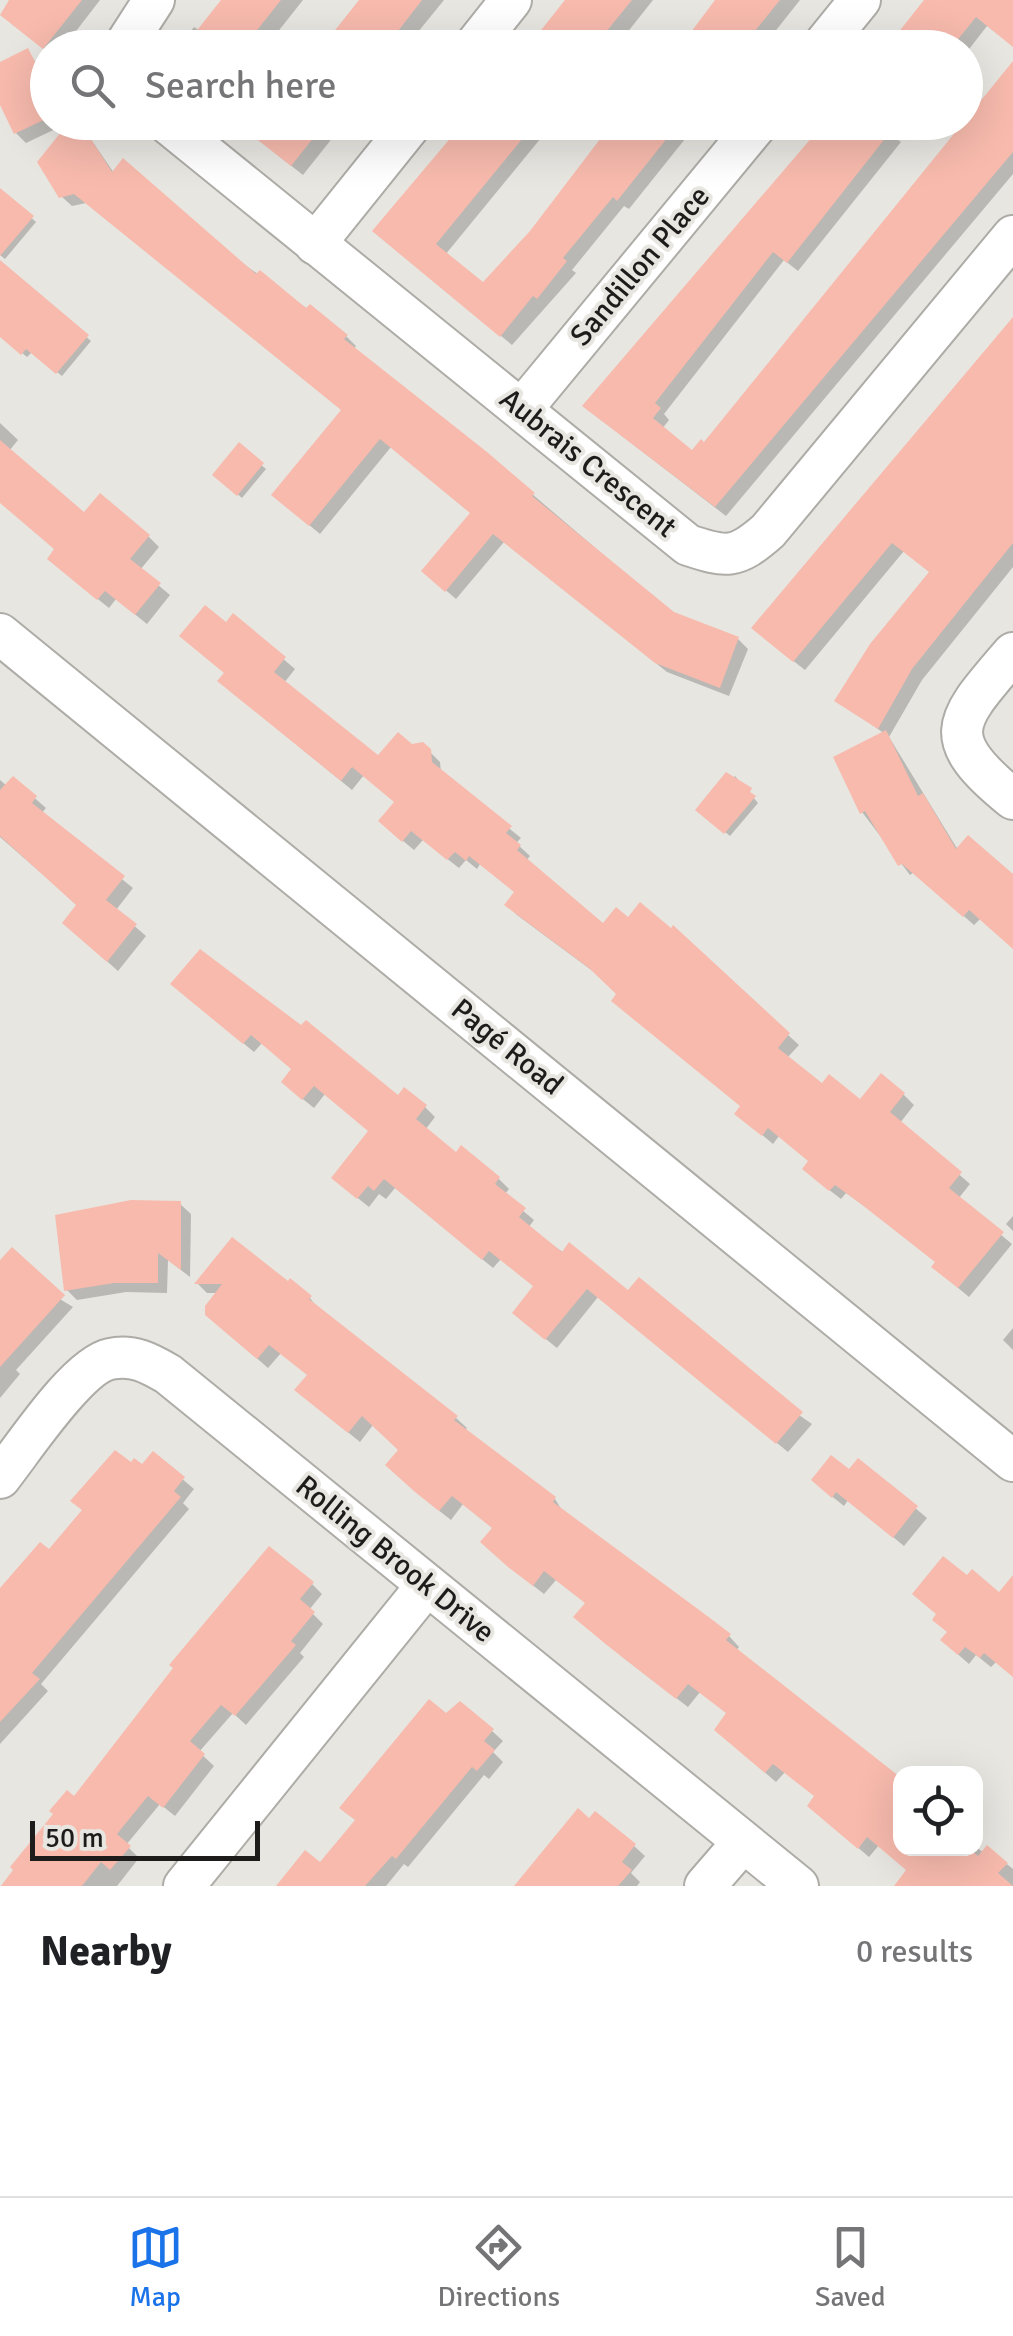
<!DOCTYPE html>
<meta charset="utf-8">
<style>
:root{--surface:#fff;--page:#f6f6f6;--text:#202124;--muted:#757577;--line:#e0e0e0;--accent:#1a73e8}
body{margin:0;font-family:Signika,sans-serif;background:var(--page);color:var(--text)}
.controls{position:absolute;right:30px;bottom:30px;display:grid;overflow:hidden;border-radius:20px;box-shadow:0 10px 40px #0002}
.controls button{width:90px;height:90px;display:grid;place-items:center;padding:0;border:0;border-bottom:2px solid var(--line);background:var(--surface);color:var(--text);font:50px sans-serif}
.scale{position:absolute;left:30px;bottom:25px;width:230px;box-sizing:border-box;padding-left:10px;border:5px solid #1d1c1b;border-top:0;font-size:28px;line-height:35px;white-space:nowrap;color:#1d1c1b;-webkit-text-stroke:8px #e8e6e1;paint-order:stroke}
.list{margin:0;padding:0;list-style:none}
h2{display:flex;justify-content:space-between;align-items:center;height:130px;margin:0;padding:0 40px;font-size:42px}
h2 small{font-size:32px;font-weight:400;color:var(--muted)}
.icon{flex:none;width:55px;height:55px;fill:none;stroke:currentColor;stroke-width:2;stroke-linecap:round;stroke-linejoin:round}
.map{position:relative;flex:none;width:1013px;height:1886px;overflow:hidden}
.search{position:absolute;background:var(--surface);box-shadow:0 10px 40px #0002;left:30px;right:30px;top:30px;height:110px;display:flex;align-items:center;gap:25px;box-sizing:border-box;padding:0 35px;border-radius:55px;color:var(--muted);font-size:38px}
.sheet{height:310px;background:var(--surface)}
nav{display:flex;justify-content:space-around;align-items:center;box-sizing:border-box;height:140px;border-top:2px solid var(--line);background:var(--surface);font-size:28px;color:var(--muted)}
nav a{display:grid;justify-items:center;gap:5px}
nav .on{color:var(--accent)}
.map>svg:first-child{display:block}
</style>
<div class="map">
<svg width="1013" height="1886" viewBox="0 0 1013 1886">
<rect width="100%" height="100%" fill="#e8e6e1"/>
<g fill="#0003">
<path d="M12 0H100L63 48H48V52L12 24Z"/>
<path d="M224 0H303L265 48H178L194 27 200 31Z"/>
<path d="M360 0H444L405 48H321Z"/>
<path d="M566 0H653L615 48H527Z"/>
<path d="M722 0H800L762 48H683Z"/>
<path d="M928 0H1013V46L987 26 966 53V48H889Z"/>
<path d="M28 51 48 81V122L68 123 26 143 16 133 0 99V64Z"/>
<path d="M1013 66V174L726 516 596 416 827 122H911L897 139 901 142 798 271 784 260 664 414 669 420 662 429 693 453 704 446Z"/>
<path d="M79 122 114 173 346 336 356 346 353 350 485 454 673 614 738 639 748 649 729 696 667 672 504 542 456 599 434 580 472 514 391 447 320 534 284 504 344 411 86 203 72 206 61 196Z"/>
<path d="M258 122H345L303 175 261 142Z"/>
<path d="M465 122H554L445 255 483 286 532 232 617 122H703L697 124 629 209 624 206 572 270 576 273 512 345 385 241Z"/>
<path d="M10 199 36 222 5 259 0 255V209Z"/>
<path d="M30 289 91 341 62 376 32 352 27 357 0 334Z"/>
<path d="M1013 318V567L922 680 889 737 958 850 1013 874V947L980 919 974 925 914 872 910 875 862 812 885 734 838 701 931 573 904 551 805 670 764 638Z"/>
<path d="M0 423 18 440 9 451 85 516 148 536 159 547 140 570 170 595 147 624 116 599 109 608 60 569 57 550 0 502Z"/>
<path d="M239 446 266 469 242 498 220 479Z"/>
<path d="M234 617 295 669 284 683 378 759 411 746 429 751 440 762 441 773 521 838 516 843 530 856 526 861 603 926 788 1035 799 1045 787 1058 822 1087 860 1103 881 1077 904 1095 914 1105 900 1123 970 1184 958 1199 1012 1244 969 1297 945 1277 937 1263 874 1213 846 1193 841 1199 815 1179 810 1162 779 1136 773 1144 748 1123 743 1107 602 978 517 915 507 905 517 893 480 864 477 869 466 860 459 868 423 840 414 850 391 831 397 802 364 775 352 790 231 691 226 625Z"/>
<path d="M735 776 758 803 730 836 703 814Z"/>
<path d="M13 779 46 808 41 814 133 888 116 910 146 936 118 971 75 933 79 906 0 837V780L7 786Z"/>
<path d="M184 994 398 1099 425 1107 435 1117 425 1130 456 1155 462 1148 499 1179 509 1189 504 1195 534 1220 528 1228 812 1424 788 1452 598 1297 557 1348 526 1323 536 1288 501 1259 493 1268 395 1188 386 1199 379 1194 369 1207 345 1188 371 1132 325 1094 314 1108 294 1092V1070L262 1043 254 1052Z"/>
<path d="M180 1204 191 1214 190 1277 168 1260 167 1293 126 1292 77 1300 67 1290Z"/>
<path d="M1013 1216V1231L1006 1224Z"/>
<path d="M232 1241 310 1298 319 1310 456 1418 467 1428 464 1431 555 1499 563 1512 729 1636 739 1647 736 1651 900 1781V1848L976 1847 984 1853 988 1849 1013 1869V1886H902L909 1871 879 1845 869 1857 821 1816 817 1797 785 1772 776 1782 727 1740 728 1714 700 1692 688 1707 621 1656 587 1604 556 1580 544 1594 522 1577 494 1529 463 1504 451 1520 428 1502 401 1450 373 1425 360 1442 308 1400 310 1376 281 1353 268 1368 219 1325 218 1293H207L198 1284Z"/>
<path d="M0 1263 73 1307 16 1370 20 1374 0 1398Z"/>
<path d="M1013 1328V1350L1003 1340Z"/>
<path d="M153 1454 194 1489 183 1503 189 1509 41 1684 48 1691 0 1744V1595L49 1553 131 1466 142 1468Z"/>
<path d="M859 1461 927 1518 904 1546 848 1500 844 1506 824 1490Z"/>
<path d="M967 1578 1013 1606V1676L996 1662 991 1667 976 1655 969 1664 953 1650 949 1633Z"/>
<path d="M312 1584 322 1594 309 1610 323 1624 300 1653 304 1657 246 1725 233 1713 199 1752 214 1766 175 1816 160 1804 126 1845 139 1858 117 1886H1L74 1800Z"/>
<path d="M446 1716 492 1731 503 1741 493 1752 503 1762 489 1779 484 1775 408 1867 404 1864 386 1886H279L320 1865Z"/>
<path d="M634 1846 645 1856 631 1873 640 1882 637 1886H521Z"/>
</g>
<g fill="#f7baad">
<path d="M9 0H82L43 49 0 15Z"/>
<path d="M221 0H281L243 48H183Z"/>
<path d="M359 0H422L385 48H321Z"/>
<path d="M565 0H632L593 48H527Z"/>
<path d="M715 0H780L741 48H679Z"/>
<path d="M924 0H1013V47L976 17 951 48H886Z"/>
<path d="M28 48 48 88V118L14 134 0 105V62Z"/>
<path d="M1013 61V152L715 507 582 406 825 122H898L787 263 773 252 655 403 661 408 653 418 692 450 701 439 704 442Z"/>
<path d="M69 122H80L112 172 123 158 256 274 260 270 306 308 310 304 348 335 344 339 487 452 535 493 532 496 674 612 739 637 720 688 655 663 493 534 445 592 421 571 470 513 380 439 309 526 271 495 341 410 74 194 59 198 37 162Z"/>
<path d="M235 122H326L291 166Z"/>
<path d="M464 122H536L436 244 483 282 530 231 613 122H680L617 201 613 197 563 258 567 261 537 299 533 296 500 337 372 231Z"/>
<path d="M0 188 34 216 0 256Z"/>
<path d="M0 260 89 335 56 374 26 349 21 355 0 337Z"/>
<path d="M1013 317V543L912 669 878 729 834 701 870 644 929 572 892 543 793 662 751 628Z"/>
<path d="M0 440 84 512 100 493 150 535 130 559 161 583 135 615 105 591 97 600 47 559 54 549 0 503Z"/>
<path d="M239 442 264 463 237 496 212 475Z"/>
<path d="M205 605 226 622 233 613 286 657 274 672 378 755 398 732 412 744 423 742 431 749 432 762 512 826 506 833 521 845 517 850 603 923 616 907 628 917 640 902 671 928 673 925 790 1033 778 1048 822 1083 829 1074 860 1099 881 1073 905 1093 890 1112 962 1172 949 1188 1004 1232 958 1288 931 1267 935 1262 861 1204 835 1185 829 1191 802 1169 808 1161 768 1128 762 1136 734 1114 740 1106 611 1001 616 994 589 968 504 905 514 892 469 856 466 861 455 852 447 860 411 831 402 842 378 821 394 802 352 767 341 781 217 681 224 673 179 636Z"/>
<path d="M886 730 918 796 923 793 956 849 968 835 1013 874V949L969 910 963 917 902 864 898 866 865 811 860 814 833 757Z"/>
<path d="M726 772 752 788 750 792 756 796 724 834 695 810Z"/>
<path d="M13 776 37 796 32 803 125 876 106 900 137 924 107 962 62 923 76 905 0 836V790Z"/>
<path d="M200 949 301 1025 306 1020 398 1095 404 1087 427 1105 416 1119 456 1152 461 1145 500 1177 495 1184 526 1208 519 1217 562 1252 569 1242 628 1290 639 1277 803 1412 776 1444 587 1289 545 1340 512 1313 533 1286 489 1251 482 1260 384 1179 374 1191 368 1186 357 1199 331 1178 368 1131 314 1086 302 1100 281 1082 291 1069 251 1035 243 1044 170 984Z"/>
<path d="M131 1200 181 1201V1270L158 1253V1283H114L64 1291 55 1215Z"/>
<path d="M232 1237 288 1281 290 1278 312 1296 309 1299 458 1416 454 1420 556 1497 553 1502 710 1618 731 1634 726 1640 900 1777V1848H968L978 1856 987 1845 1008 1863 998 1873 1013 1886H894L906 1870 867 1837 858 1849 807 1806 814 1796 773 1764 765 1773 714 1730 726 1713 688 1684 676 1699 608 1646 573 1617 585 1603 544 1571 533 1586 508 1567 480 1542 492 1528 452 1496 439 1511 415 1492 385 1465 398 1450 362 1416 348 1433 294 1390 307 1375 269 1345 257 1359 205 1315V1306L222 1284H194Z"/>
<path d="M12 1247 65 1295 0 1367V1260Z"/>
<path d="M115 1450 131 1462 134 1458 142 1464 153 1451 185 1477 174 1491 181 1497 32 1673 40 1679 0 1722V1588L40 1542 49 1549 82 1510 70 1501Z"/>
<path d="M831 1455 849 1469 858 1458 918 1506 893 1538 836 1492 832 1498 811 1480Z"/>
<path d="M269 1546 314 1582 300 1599 315 1612 291 1641 296 1645 235 1716 221 1705 190 1741 205 1754 163 1808 148 1796 117 1834 131 1846 110 1870 101 1862 82 1886H1L13 1870 10 1867 53 1814 49 1811 67 1790 74 1796 173 1668 169 1665Z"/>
<path d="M943 1556 967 1575 972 1569 999 1592 1013 1575V1677L984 1653 980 1658 965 1647 958 1655 940 1640 947 1632 932 1620 936 1614 912 1594Z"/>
<path d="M429 1699 446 1713 460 1701 494 1729 484 1741 495 1750 477 1771 472 1767 396 1859 392 1856 365 1886H276L305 1850 320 1862 355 1820 339 1808Z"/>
<path d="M578 1808 589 1818 595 1811 636 1844 622 1862 632 1870 618 1886H514Z"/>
</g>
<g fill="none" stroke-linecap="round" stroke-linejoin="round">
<g stroke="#aeaca7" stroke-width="44">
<g id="minor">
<path d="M123 48 154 0"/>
<path d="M473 48 511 0"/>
<path d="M821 48 860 0"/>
<path d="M166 122 688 545C727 558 736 559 768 531L1013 236"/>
<path d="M315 244 413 122"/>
<path d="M522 409 759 122"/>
<path d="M0 634 1013 1461"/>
<path d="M1013 653C956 720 935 736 1013 799"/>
<path d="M0 1478C23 1449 77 1366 110 1359 133 1354 149 1363 168 1374L798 1886"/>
<path d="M184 1886 427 1585"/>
<path d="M705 1886 743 1842"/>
</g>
</g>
<use href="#minor" stroke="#fff" stroke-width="40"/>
</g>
<g text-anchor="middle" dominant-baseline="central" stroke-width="8" stroke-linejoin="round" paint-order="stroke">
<g font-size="30" fill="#1d1c1b" stroke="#e8e6e1">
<text transform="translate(640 266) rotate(-50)">Sandillon Place</text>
<text transform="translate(588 463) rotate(39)">Aubrais Crescent</text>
<text transform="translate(507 1047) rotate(39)">Pagé Road</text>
<text transform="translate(395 1559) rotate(39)">Rolling Brook Drive</text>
</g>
</g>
</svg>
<div class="controls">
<button><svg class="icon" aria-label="locate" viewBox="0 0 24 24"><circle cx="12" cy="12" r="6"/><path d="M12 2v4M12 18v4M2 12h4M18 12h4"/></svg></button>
</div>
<div class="scale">50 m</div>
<div class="search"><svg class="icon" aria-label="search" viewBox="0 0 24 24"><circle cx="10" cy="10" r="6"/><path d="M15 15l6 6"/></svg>Search here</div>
</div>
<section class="sheet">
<h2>Nearby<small>0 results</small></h2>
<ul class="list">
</ul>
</section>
<nav>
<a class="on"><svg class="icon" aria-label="map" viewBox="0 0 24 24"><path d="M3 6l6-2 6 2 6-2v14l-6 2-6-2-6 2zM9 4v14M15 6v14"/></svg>Map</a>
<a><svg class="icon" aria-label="directions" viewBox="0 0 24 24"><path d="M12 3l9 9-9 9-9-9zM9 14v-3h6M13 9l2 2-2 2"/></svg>Directions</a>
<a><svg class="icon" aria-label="saved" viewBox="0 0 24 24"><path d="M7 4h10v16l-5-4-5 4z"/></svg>Saved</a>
</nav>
